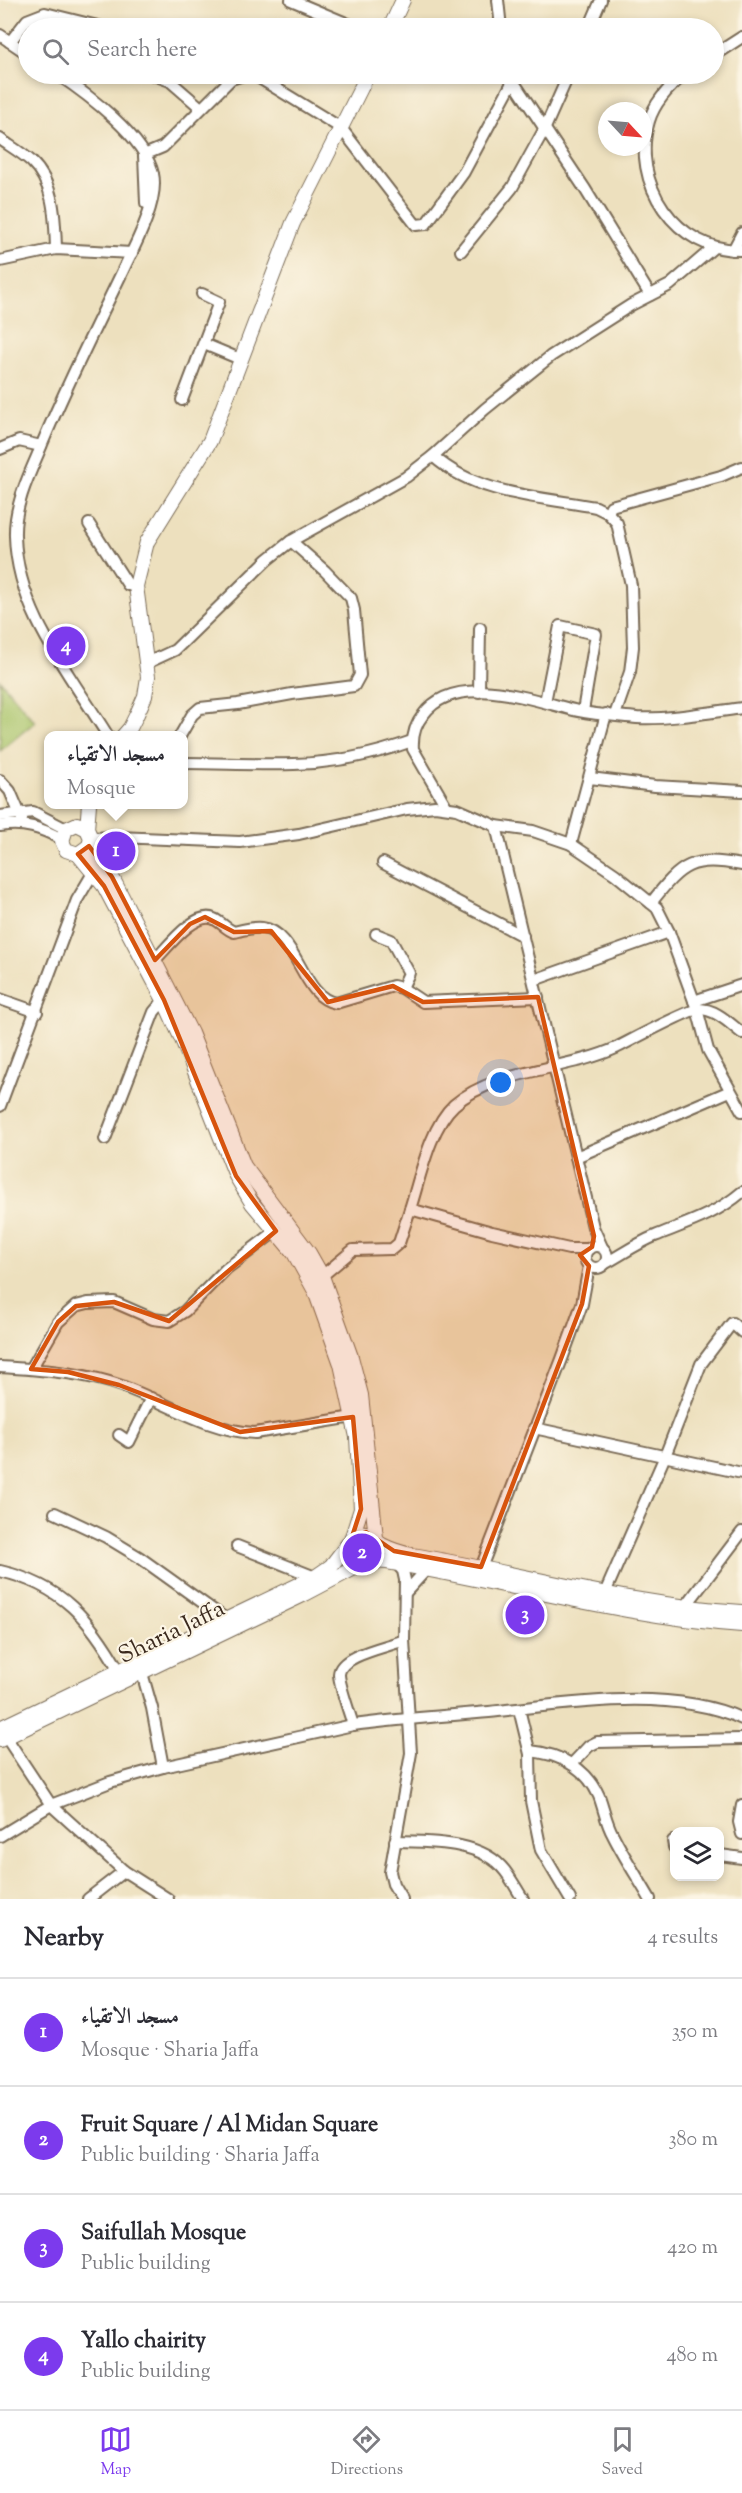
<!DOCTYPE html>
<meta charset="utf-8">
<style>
:root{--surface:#fff;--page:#f2f2f3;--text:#2b2b33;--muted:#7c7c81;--line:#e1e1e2;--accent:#7c3aed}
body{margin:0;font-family:"Sorts Mill Goudy",Amiri,serif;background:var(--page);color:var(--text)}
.controls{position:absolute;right:18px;bottom:18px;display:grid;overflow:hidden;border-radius:12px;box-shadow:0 3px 9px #0003}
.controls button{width:54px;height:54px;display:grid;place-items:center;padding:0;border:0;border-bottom:2px solid var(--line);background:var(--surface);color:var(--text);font:30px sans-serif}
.compass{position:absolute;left:598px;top:102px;width:54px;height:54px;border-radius:50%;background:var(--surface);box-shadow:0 3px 9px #0003;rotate:116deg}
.you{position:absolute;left:501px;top:1083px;width:21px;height:21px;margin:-15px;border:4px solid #fff;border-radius:50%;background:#1a73e8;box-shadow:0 0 0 9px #1a73e833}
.badge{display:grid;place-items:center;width:39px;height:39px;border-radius:50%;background:var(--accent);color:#fff;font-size:20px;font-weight:700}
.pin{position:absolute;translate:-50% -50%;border:3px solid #fff;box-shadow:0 2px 6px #0006}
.popup{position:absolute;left:44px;top:731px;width:144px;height:78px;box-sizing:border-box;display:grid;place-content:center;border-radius:12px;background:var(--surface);filter:drop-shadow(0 2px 4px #0005);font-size:20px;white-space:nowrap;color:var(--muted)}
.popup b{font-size:22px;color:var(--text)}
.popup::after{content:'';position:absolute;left:50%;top:100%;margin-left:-12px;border:12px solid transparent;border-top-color:var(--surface)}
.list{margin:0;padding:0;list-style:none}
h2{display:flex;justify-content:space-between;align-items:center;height:78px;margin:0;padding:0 24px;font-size:26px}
h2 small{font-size:20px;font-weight:400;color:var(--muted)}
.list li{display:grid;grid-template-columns:39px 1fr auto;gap:18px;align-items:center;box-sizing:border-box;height:108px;padding:0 24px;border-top:2px solid var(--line)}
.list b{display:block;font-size:22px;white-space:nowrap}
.list p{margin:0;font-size:20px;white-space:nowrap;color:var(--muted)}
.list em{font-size:20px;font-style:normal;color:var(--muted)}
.icon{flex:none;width:33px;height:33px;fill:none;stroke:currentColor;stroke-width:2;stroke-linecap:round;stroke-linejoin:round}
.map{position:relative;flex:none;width:742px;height:1899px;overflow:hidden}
.search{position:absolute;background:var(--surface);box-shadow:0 3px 9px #0003;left:18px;right:18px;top:18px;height:66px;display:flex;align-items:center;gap:15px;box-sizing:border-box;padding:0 21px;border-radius:33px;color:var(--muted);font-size:22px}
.sheet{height:510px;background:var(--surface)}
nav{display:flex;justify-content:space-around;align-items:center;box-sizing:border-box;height:84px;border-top:2px solid var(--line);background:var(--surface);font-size:16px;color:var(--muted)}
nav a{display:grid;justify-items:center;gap:3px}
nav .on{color:var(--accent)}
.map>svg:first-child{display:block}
</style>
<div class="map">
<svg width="742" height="1899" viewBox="0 0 742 1899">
<rect width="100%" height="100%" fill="#fcf5e5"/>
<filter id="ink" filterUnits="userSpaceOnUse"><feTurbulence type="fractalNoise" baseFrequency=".0167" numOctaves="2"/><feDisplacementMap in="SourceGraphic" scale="12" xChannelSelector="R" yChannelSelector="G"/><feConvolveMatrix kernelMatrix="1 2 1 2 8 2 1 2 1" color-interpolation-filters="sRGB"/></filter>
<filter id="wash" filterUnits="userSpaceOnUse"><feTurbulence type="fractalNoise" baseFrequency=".008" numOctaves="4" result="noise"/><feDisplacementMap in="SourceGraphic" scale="24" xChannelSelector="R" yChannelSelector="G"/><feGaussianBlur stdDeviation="1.35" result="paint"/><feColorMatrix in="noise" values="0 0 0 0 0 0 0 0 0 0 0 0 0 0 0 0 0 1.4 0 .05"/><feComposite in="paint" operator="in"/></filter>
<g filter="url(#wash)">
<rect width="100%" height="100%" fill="#ede0be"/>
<path fill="#aac56c" stroke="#727845" stroke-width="1.5" d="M0 680 35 722 0 751Z"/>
</g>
<g filter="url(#ink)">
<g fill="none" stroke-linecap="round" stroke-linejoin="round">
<g stroke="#796a56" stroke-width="14">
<g id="minor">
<path d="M291 0 358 28"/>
<path d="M498 0 501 28"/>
<path d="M589 28 601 0"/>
<path d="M0 35 28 54"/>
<path d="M10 42 27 20 45 13 106 28"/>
<path d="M714 55 742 37"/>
<path d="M57 74C87 94 145 137 153 174 159 199 137 242 126 264 96 327 64 389 38 454 27 479 14 508 15 536 17 612 70 674 108 736"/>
<path d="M151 74 170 81 201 108"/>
<path d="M511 74 513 81 585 189 650 295"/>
<path d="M685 74C670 86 655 101 649 121 630 182 676 252 742 250"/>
<path d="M0 139C10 146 22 153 31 161 55 184 55 218 56 249"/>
<path d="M144 155 163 147 231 79 246 74 256 76 341 128 416 225 426 224 464 172 513 81"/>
<path d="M144 155 146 203"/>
<path d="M733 250 742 233"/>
<path d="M461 251 512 188 545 128 569 74"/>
<path d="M0 261 56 249 132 253"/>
<path d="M204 344 240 359"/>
<path d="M182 400 219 302 202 294"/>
<path d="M0 449 19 441 41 446"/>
<path d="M433 456C476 495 541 497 596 507L608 513 617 523 631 585 633 647 630 672 615 715"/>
<path d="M608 513 611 506 721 476 742 467"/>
<path d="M89 524 128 585 136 586"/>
<path d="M147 663 175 650 267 560 291 541 406 477 433 456 485 409 551 356 631 305 670 285 713 248"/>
<path d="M479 692 480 628"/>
<path d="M545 702 560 626 596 634 583 711"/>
<path d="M180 736 192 715 200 708 238 704 292 694 354 686 360 675 354 610 351 598 325 571 291 541"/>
<path d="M184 763C220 763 258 765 294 764 333 763 376 754 412 741"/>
<path d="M590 778 655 786 742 791"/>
<path d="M0 780 10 791 22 819"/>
<path d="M446 806 413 749C412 736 415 725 423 715 455 670 535 701 578 711 597 715 618 716 637 718 666 720 712 712 742 708"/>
<path d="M0 816 33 812 66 829"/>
<path d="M0 826C24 822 41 828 62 839"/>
<path d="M496 826 593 1227 602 1247"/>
<path d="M91 838 117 837 240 842 299 834 407 809 435 806 457 809 496 826 533 831 571 844 615 874 657 908 669 932 697 1009 708 1050 742 1111"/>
<path d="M571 844 606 714"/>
<path d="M383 863 523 936"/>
<path d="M651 903C682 863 692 856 742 865"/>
<path d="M376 934 391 940 409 973 402 988"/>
<path d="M155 960C167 948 195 910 214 919 221 922 226 929 234 932 242 930 253 927 262 928 298 932 301 998 336 1003L393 986 402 988 423 1002 538 997"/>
<path d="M534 980 669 932"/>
<path d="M0 999 37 1012"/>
<path d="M694 1001 742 985"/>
<path d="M0 1106 77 900 93 873"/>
<path d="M105 1139 154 1012 164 1000"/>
<path d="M576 1157 730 1091"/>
<path d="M410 1209C420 1178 430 1127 454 1105 495 1069 569 1070 616 1048 630 1041 689 1009 699 1009 716 1009 729 1023 742 1033"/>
<circle cx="596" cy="1257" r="11"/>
<path d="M606 1263C622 1254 638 1243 655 1236 687 1223 715 1215 742 1192"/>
<path d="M322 1276 353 1250 392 1249 399 1243 410 1209 492 1232 569 1249H589"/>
<path d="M0 1367C42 1370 82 1372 122 1386 165 1402 208 1431 255 1433L353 1417"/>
<path d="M31 1369 58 1322 76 1306 88 1303 114 1302 153 1319 169 1321 185 1311 226 1269 276 1231"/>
<path d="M534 1428 742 1473"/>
<path d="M119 1435 129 1442 151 1398"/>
<path d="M55 1513 106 1537 139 1557 227 1620"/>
<path d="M237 1546 315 1577"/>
<path d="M396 1563 403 1571 405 1580 404 1640 411 1753 390 1872 393 1884 402 1899"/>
<path d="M0 1571C62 1585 90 1619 120 1672"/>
<path d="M479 1573 562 1359 582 1304 589 1266"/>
<path d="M406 1592 427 1569"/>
<path d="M605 1593 665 1456 701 1364 732 1323 742 1332"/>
<path d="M685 1607 742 1532"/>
<path d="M142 1673 152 1708 163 1767"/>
<path d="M519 1709 530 1754 531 1801 541 1850 570 1899"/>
<path d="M353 1725C398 1719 444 1716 489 1712 566 1704 671 1686 742 1719"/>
<path d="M6 1737 51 1805 124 1871 168 1899"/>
<path d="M530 1751C559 1754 586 1767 599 1796 604 1809 606 1823 613 1835 624 1857 638 1878 650 1899"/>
<path d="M572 1764 589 1746 597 1742 742 1739"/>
<path d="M742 1805 739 1822 742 1834"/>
<path d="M0 1836 51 1805 110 1782 163 1767 353 1725C350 1714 339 1685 339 1674 340 1655 388 1647 404 1640"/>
<path d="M395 1841C429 1842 482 1840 505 1871 512 1880 517 1890 523 1899"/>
<path d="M673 1841 674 1847"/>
<path d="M720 1855 742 1858"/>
<path d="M88 1899 124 1871"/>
</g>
</g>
<g stroke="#796a56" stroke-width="16">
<g id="major">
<path d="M390 28 403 0"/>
<path d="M123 736 130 728 137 714 145 696 148 677 136 586 147 542 210 441 293 223 368 74"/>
<path d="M87 829 77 824 66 829 62 841 66 850 78 854 89 846 91 838 87 829 89 804"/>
<path d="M89 846 112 877 191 1033 244 1166 309 1253 322 1276 351 1357 361 1395 376 1538"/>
<path d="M78 854 104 886 164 1000 184 1044 236 1176 252 1203 294 1253 315 1291 341 1364 357 1437 361 1509 352 1537"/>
<path d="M378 1543V1553L367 1563 353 1560 348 1552 352 1537C366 1526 371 1538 382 1545 392 1550 401 1553 412 1555 522 1573 631 1606 742 1612"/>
<path d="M372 1561 387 1562C506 1582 622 1616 742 1625"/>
<path d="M0 1728 315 1577 331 1566 348 1544"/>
<path d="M0 1740 305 1594 362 1564"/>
</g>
</g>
<use href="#minor" stroke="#fff" stroke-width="10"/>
<use href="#major" stroke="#fff" stroke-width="14"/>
</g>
</g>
<path fill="#d7540e" fill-opacity="0.2" stroke="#d7540e" stroke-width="4.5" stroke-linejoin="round" d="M89 846 112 877 155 960 190 924 205 917 234 932 271 931 328 1002 393 986 423 1002 538 997 594 1236 592 1247 580 1255 589 1266 582 1304 481 1567 394 1551 366 1532 352 1537 361 1509 353 1417 240 1432 119 1385 68 1372 31 1369 58 1322 76 1306 114 1302 169 1321 276 1231 236 1176 164 1000 104 886 78 854Z"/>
<g text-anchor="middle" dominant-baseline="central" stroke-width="4.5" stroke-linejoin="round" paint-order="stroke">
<g font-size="24" fill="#3b2a1e" stroke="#fcf5e5">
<text transform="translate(172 1633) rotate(-26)">Sharia Jaffa</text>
</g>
</g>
</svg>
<div class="controls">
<button><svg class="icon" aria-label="layers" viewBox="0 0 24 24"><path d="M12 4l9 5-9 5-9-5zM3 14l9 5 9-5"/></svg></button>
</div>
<svg class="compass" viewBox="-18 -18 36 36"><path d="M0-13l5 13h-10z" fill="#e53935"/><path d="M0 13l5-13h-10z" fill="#7c7c81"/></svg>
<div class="you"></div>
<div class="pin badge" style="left:116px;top:851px">1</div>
<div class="popup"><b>مسجد الاتقياء</b>Mosque</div>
<div class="pin badge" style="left:362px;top:1553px">2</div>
<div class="pin badge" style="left:525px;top:1615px">3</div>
<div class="pin badge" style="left:66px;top:646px">4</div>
<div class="search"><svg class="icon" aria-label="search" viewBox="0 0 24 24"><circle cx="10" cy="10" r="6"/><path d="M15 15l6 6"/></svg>Search here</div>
</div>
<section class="sheet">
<h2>Nearby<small>4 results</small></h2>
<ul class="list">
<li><span class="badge">1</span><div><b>مسجد الاتقياء</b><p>Mosque · Sharia Jaffa</p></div><em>350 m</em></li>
<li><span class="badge">2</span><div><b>Fruit Square / Al Midan Square</b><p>Public building · Sharia Jaffa</p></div><em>380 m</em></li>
<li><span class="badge">3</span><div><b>Saifullah Mosque</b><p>Public building</p></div><em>420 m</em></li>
<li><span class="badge">4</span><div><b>Yallo chairity</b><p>Public building</p></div><em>480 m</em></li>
</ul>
</section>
<nav>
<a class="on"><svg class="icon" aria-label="map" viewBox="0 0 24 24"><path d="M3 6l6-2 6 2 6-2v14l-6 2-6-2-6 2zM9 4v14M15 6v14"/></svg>Map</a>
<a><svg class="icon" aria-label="directions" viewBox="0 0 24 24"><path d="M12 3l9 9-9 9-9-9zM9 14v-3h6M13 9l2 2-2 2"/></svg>Directions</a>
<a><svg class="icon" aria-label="saved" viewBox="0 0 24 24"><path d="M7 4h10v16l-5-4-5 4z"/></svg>Saved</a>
</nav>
